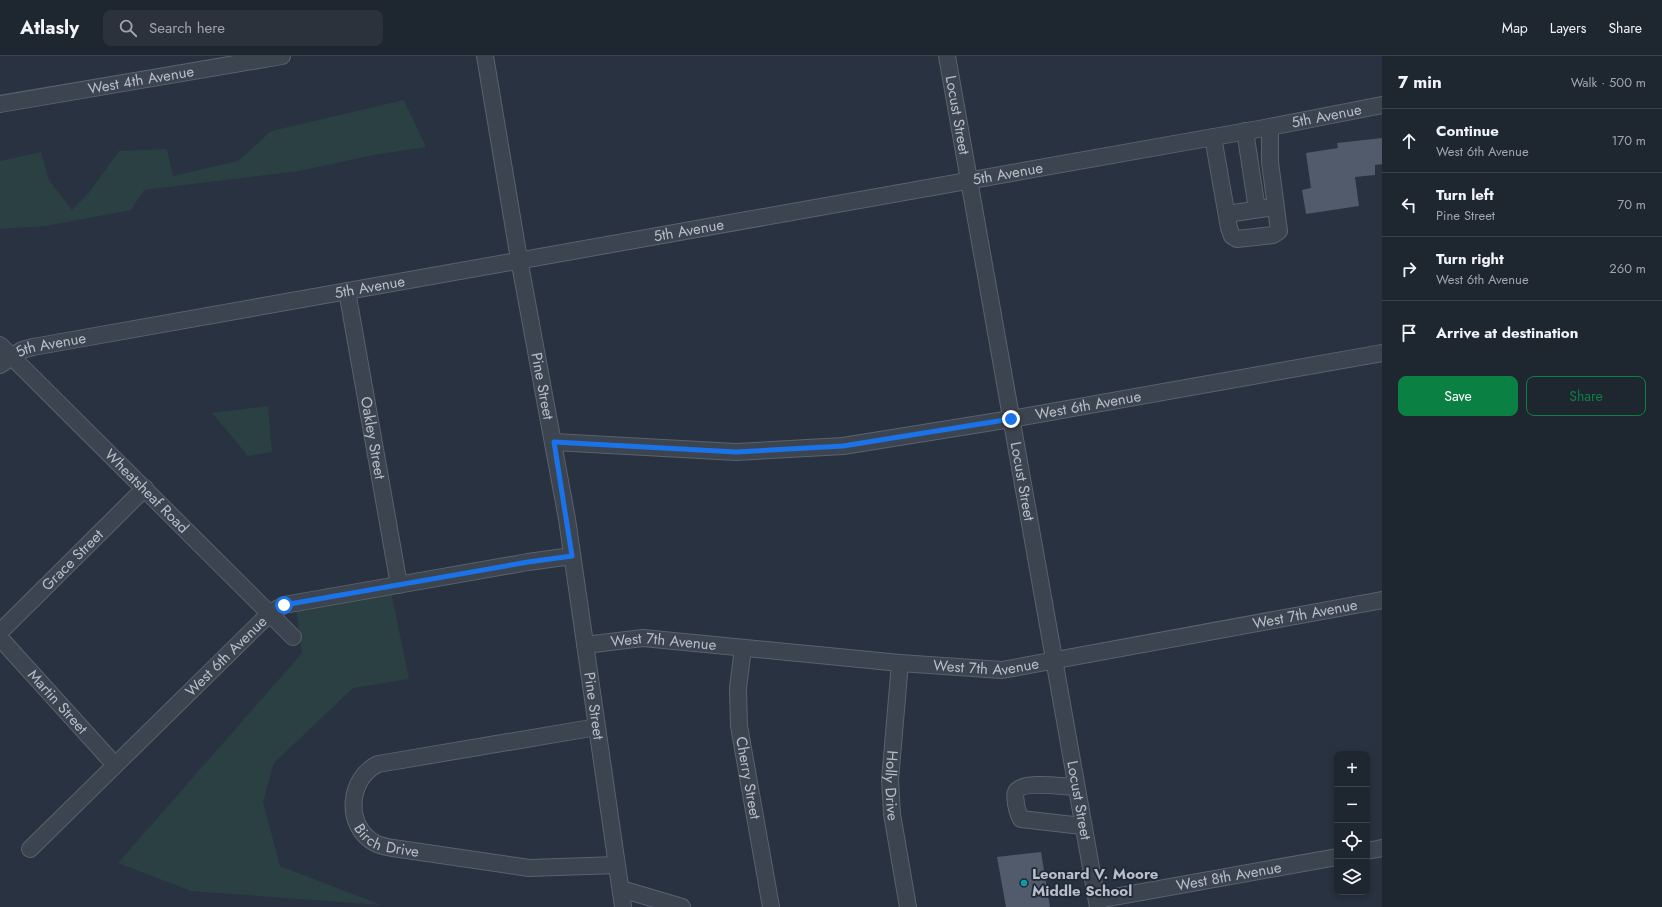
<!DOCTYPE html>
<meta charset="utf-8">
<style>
:root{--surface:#1e2630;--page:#2b323c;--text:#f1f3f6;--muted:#a1a5ab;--line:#3c434c;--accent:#0b8043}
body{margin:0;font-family:Jost,sans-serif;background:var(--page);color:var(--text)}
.controls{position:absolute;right:12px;bottom:12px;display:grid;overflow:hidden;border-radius:8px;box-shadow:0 2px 6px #0003}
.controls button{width:36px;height:36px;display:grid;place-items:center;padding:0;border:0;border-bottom:1px solid var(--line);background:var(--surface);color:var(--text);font:20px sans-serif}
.stop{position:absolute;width:12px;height:12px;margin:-9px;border:3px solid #1a73e8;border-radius:50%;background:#fff}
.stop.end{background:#1a73e8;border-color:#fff;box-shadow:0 1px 4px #0008}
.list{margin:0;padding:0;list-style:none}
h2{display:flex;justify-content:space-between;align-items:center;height:52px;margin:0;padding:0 16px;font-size:17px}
h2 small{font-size:13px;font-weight:400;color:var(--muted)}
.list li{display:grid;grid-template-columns:26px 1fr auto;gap:12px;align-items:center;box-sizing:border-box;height:64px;padding:0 16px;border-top:1px solid var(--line)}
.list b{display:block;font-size:15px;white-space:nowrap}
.list p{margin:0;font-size:13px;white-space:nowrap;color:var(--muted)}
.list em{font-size:13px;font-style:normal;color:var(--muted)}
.actions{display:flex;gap:8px;padding:12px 16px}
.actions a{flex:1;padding:9px 0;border:1px solid var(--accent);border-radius:8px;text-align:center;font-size:14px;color:var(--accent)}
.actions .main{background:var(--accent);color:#fff}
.icon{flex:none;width:22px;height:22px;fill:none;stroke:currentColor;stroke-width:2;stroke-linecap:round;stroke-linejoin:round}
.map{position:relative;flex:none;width:1382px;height:851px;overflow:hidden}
header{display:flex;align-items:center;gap:24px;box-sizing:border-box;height:56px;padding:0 20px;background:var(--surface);border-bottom:1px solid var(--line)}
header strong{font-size:19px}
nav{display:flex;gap:22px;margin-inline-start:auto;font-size:14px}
.search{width:280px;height:36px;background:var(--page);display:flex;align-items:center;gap:10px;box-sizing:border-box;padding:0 14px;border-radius:8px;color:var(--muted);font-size:15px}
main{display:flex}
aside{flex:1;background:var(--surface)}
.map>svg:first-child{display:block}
</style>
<header>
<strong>Atlasly</strong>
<div class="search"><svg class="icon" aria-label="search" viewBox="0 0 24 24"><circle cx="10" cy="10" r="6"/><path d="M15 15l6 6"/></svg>Search here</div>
<nav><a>Map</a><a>Layers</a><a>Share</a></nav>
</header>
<main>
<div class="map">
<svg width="1382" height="851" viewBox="0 0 1382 851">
<rect width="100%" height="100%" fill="#283240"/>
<g fill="#2b4042">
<path d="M404 44 426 91 374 99 299 115 144 134 131 154 46 170 0 173V105L41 96 49 124 72 154 88 138 119 95 167 93 173 120 238 105 271 75Z"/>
<path d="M268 350 272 396 248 400 212 357Z"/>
<path d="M390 531 409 623 353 632 274 707 263 746 280 810 381 849 191 835 118 807 302 597 296 553Z"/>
</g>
<g fill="#515b6b">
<path d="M1382 82V108L1375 109V119L1355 121 1359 150 1306 158 1302 134 1311 132 1306 97 1338 92 1337 87Z"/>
<path d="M1041 796 1050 851H1006L997 801Z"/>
</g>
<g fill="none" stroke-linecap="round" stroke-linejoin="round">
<g stroke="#59626d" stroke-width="18">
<g id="minor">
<path id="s1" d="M485 0 519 203 567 463 623 851"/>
<path id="s2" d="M947 0 1098 851"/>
<path id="s3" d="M0 48 282 0"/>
<path d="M1245 75 1257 153"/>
<path d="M1213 81 1229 172 1232 180 1237 183 1273 179 1279 175 1270 106V71"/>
<path d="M1227 158 1267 152"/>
<path id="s4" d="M347 235 399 529"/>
<path id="s5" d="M0 289 293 581"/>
<path id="s6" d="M0 309 22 294 33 291 1270 71 1382 49"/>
<path id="s7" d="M554 386 736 396 843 390 1011 363 1382 297"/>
<path id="s8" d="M0 576 145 432"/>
<path id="s9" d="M0 582 115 709"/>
<path id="s10" d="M585 589 643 582 900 607 1002 614 1382 544"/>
<path id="s11" d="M743 592 738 632 739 670 771 851"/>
<path id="s12" d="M900 607 890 724 892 758 908 851"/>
<path id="s13" d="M597 671 378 708C348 722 344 770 375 787 380 790 387 791 393 792L529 812 617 809"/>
<path d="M1076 731C1064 731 1022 724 1016 736 1014 739 1016 744 1016 748 1017 753 1018 758 1021 763L1082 770"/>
<path id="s14" d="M30 793 270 557 284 549 528 506 572 500"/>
<path d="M1367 795 1382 792"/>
<path d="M621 833 682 851"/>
<path id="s15" d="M1097 844 1337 801"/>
</g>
</g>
<use href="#minor" stroke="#3c4450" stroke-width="16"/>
</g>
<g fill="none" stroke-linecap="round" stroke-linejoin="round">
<path stroke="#1a73e8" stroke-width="5" d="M284 549 528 506 572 500 554 386 736 396 843 390 1011 363"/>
</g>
<circle fill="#0f9aa8" stroke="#202935" stroke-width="1.5" cx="1024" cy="827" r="4"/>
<g text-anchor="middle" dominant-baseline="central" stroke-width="3.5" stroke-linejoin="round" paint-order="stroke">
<g font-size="15" fill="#b8bfca" stroke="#202935">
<text stroke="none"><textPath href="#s3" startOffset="143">West 4th Avenue</textPath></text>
<text stroke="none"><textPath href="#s2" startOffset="60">Locust Street</textPath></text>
<text stroke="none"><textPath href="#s6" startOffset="1352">5th Avenue</textPath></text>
<text stroke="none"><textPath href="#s6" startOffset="1028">5th Avenue</textPath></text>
<text stroke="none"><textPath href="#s6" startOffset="704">5th Avenue</textPath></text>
<text stroke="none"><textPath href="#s6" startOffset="380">5th Avenue</textPath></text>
<text stroke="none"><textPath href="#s6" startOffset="56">5th Avenue</textPath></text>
<text stroke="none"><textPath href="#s1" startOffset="335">Pine Street</textPath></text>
<text stroke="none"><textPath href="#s7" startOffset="538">West 6th Avenue</textPath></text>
<text stroke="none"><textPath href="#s4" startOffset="149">Oakley Street</textPath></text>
<text stroke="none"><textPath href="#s2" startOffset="432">Locust Street</textPath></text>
<text stroke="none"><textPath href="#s5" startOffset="207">Wheatsheaf Road</textPath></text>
<text stroke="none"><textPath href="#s8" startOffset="102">Grace Street</textPath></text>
<text stroke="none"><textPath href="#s10" startOffset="727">West 7th Avenue</textPath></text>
<text stroke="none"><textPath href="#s10" startOffset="79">West 7th Avenue</textPath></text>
<text stroke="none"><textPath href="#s14" startOffset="275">West 6th Avenue</textPath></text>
<text stroke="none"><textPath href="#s10" startOffset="403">West 7th Avenue</textPath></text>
<text stroke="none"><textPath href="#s9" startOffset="86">Martin Street</textPath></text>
<text stroke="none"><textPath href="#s1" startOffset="659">Pine Street</textPath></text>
<text stroke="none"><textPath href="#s11" startOffset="131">Cherry Street</textPath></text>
<text stroke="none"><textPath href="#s12" startOffset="123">Holly Drive</textPath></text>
<text stroke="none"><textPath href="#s2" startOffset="756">Locust Street</textPath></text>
<text stroke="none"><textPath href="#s13" startOffset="328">Birch Drive</textPath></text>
<text stroke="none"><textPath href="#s15" startOffset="134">West 8th Avenue</textPath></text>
</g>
<g font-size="15" font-weight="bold" fill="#b8bfca" stroke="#202935" text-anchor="start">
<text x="1032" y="818">Leonard V. Moore<tspan x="1032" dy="17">Middle School</tspan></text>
</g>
</g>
</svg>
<div class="controls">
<button>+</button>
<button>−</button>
<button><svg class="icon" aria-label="locate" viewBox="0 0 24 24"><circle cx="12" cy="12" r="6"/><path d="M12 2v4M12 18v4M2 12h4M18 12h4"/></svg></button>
<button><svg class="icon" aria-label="layers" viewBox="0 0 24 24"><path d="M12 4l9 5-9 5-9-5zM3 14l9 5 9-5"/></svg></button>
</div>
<div class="stop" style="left:284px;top:549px"></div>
<div class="stop end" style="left:1011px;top:363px"></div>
</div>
<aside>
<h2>7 min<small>Walk · 500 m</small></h2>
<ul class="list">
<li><svg class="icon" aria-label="ahead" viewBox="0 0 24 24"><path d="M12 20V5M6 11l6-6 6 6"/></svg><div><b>Continue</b><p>West 6th Avenue</p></div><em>170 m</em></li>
<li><svg class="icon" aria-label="left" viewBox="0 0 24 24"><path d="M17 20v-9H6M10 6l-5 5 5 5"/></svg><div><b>Turn left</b><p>Pine Street</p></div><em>70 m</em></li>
<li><svg class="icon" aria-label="right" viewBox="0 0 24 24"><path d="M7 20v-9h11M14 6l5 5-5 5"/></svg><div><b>Turn right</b><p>West 6th Avenue</p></div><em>260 m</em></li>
<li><svg class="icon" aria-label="arrive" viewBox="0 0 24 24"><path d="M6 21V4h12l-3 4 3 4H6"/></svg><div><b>Arrive at destination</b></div></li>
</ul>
<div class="actions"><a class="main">Save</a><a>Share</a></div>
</aside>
</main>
